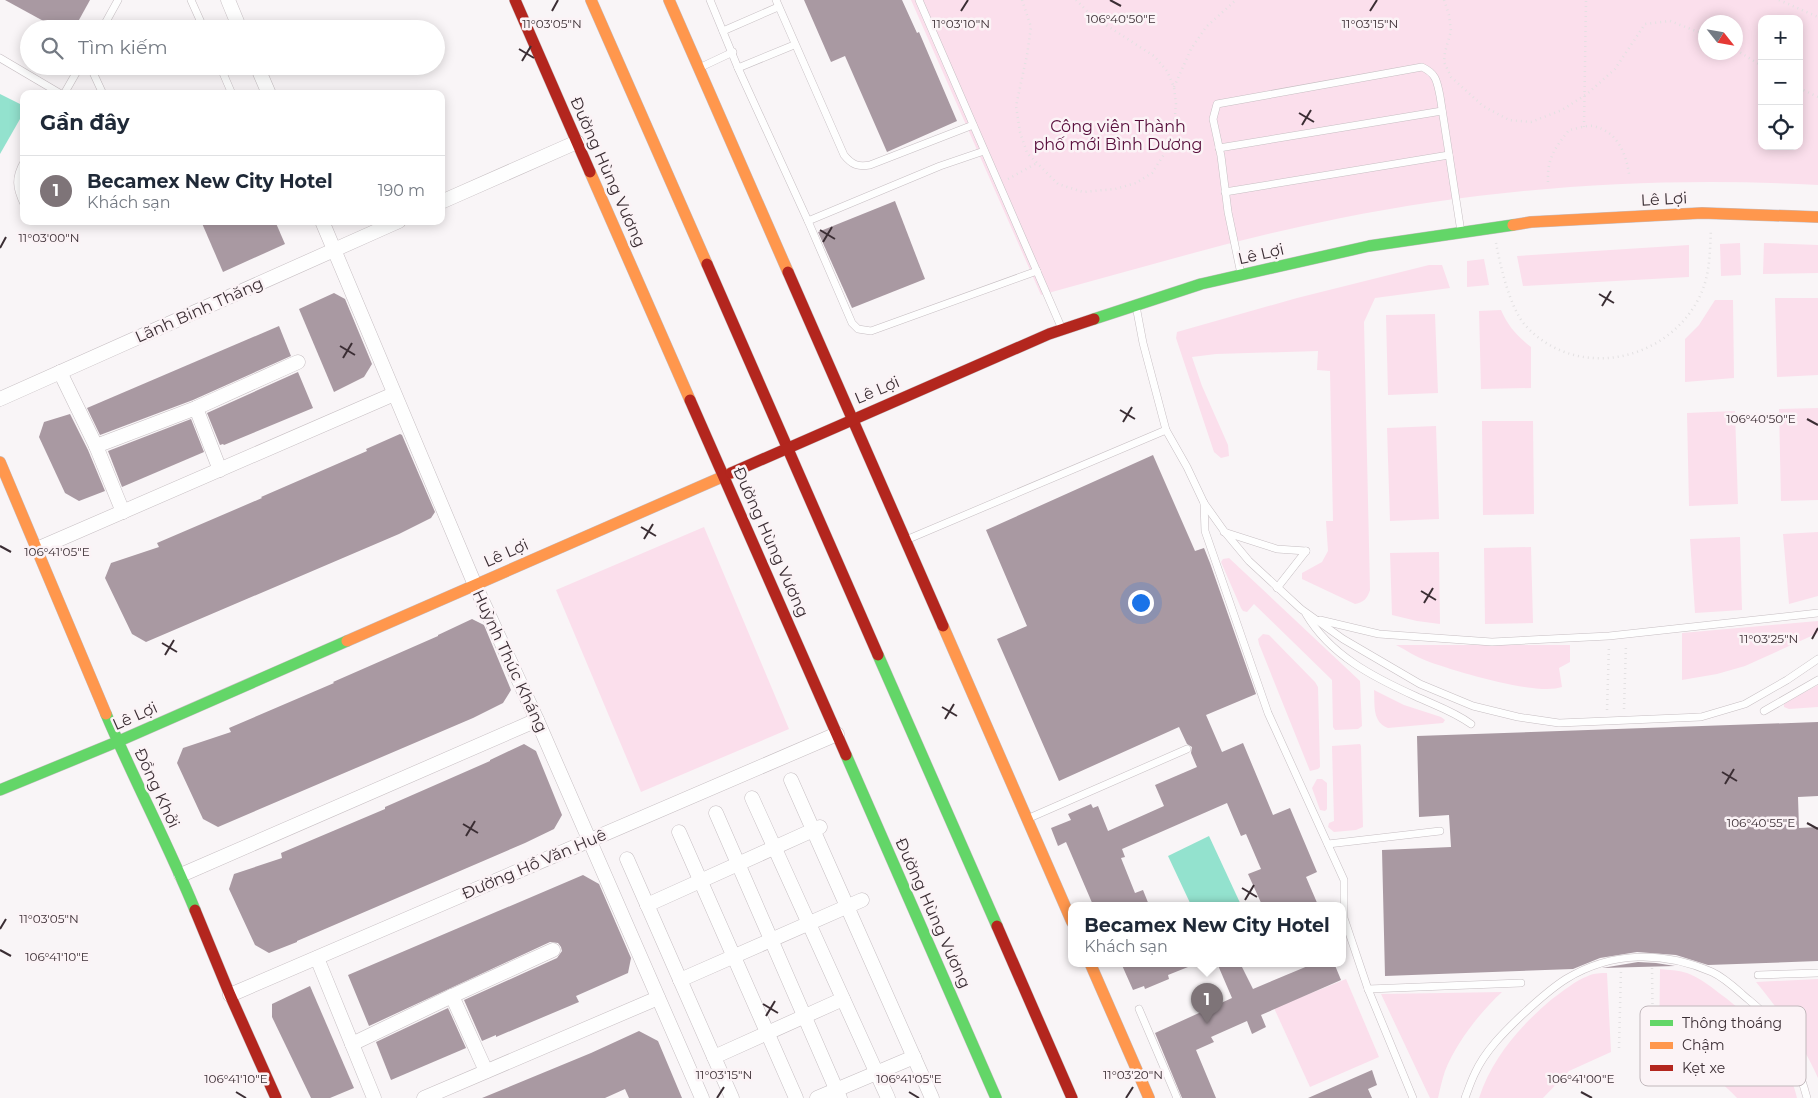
<!DOCTYPE html>
<html lang="vi">
<meta charset="utf-8">
<style>
:root{--surface:#fff;--page:#f6f6f7;--text:#1f2937;--muted:#747a83;--line:#e0e1e3;--accent:#7e7478}
body{margin:0;font-family:Montserrat,sans-serif;background:var(--page);color:var(--text)}
.controls{position:absolute;right:15px;top:15px;display:grid;overflow:hidden;border-radius:10px;box-shadow:0 2px 12px #0003}
.controls button{width:45px;height:45px;display:grid;place-items:center;padding:0;border:0;border-bottom:1px solid var(--line);background:var(--surface);color:var(--text);font:25px sans-serif}
.compass{position:absolute;left:1698px;top:15px;width:45px;height:45px;border-radius:50%;background:var(--surface);box-shadow:0 2px 12px #0003;rotate:121deg}
.you{position:absolute;left:1140px;top:602px;width:18px;height:18px;margin:-12px;border:4px solid #fff;border-radius:50%;background:#1a73e8;box-shadow:0 0 0 8px #1a73e833}
.badge{display:grid;place-items:center;width:32px;height:32px;border-radius:50%;background:var(--accent);color:#fff;font-size:16px;font-weight:700}
.pin{position:absolute;translate:-50% -41px;filter:drop-shadow(0 1px 2px #0008)}
.pin::after{content:'';position:absolute;top:26px;width:18px;height:15px;background:inherit;clip-path:polygon(0 0,100% 0,50% 100%)}
.popup{position:absolute;left:1068px;top:902px;width:278px;height:65px;box-sizing:border-box;display:grid;place-content:center;border-radius:10px;background:var(--surface);filter:drop-shadow(0 1px 4px #0005);font-size:16px;white-space:nowrap;color:var(--muted)}
.popup b{font-size:19px;color:var(--text)}
.popup::after{content:'';position:absolute;left:50%;top:100%;margin-left:-10px;border:10px solid transparent;border-top-color:var(--surface)}
.list{margin:0;padding:0;list-style:none}
h2{display:flex;justify-content:space-between;align-items:center;height:65px;margin:0;padding:0 20px;font-size:21px}
h2 small{font-size:16px;font-weight:400;color:var(--muted)}
.list li{display:grid;grid-template-columns:32px 1fr auto;gap:15px;align-items:center;box-sizing:border-box;height:70px;padding:0 20px;border-top:1px solid var(--line)}
.list b{display:block;font-size:19px;white-space:nowrap}
.list p{margin:0;font-size:16px;white-space:nowrap;color:var(--muted)}
.list em{font-size:16px;font-style:normal;color:var(--muted)}
.icon{flex:none;width:28px;height:28px;fill:none;stroke:currentColor;stroke-width:2;stroke-linecap:round;stroke-linejoin:round}
.map{position:relative;flex:none;width:1818px;height:1098px;overflow:hidden}
.search{position:absolute;background:var(--surface);box-shadow:0 2px 12px #0003;left:20px;top:20px;width:425px;height:55px;display:flex;align-items:center;gap:12px;box-sizing:border-box;padding:0 18px;border-radius:28px;color:var(--muted);font-size:19px}
.panel{position:absolute;background:var(--surface);box-shadow:0 2px 12px #0003;left:20px;top:90px;width:425px;height:135px;border-radius:10px}
.map>svg:first-child{display:block}
</style>
<div class="map">
<svg width="1818" height="1098" viewBox="0 0 1818 1098">
<rect width="100%" height="100%" fill="#f9f5f7"/>
<g fill="#fbdfec" fill-rule="evenodd">
<path d="M911 0H1818V185C1658 176 1498 187 1341 218 1240 238 1140 268 1041 295ZM1762 19H1799V146H1762ZM1706 22H1736V52H1706Z"/>
<path d="M1740 243 1741 275 1721 276 1720 244Z"/>
<path d="M1764 243 1818 245V273L1763 274Z"/>
<path d="M1689 245V277L1523 286 1517 256Z"/>
<path d="M1484 259 1489 285 1467 287V261Z"/>
<path d="M1429 265H1442L1450 288 1375 298 1364 322 1370 590C1367 599 1364 602 1355 604L1302 579V573L1322 562 1328 551 1326 521H1333L1330 371 1317 370 1318 351 1216 354 1192 357 1202 386 1228 445 1229 456 1221 458 1214 452 1176 338 1177 332 1297 298Z"/>
<path d="M1775 298H1818V375L1777 377Z"/>
<path d="M1715 300H1733L1734 378 1685 382V339L1699 325Z"/>
<path d="M1501 310C1508 326 1517 336 1531 347V388L1481 389 1479 311Z"/>
<path d="M1435 314 1438 393 1388 395 1386 315Z"/>
<path d="M1818 408V500L1781 501 1779 409Z"/>
<path d="M1735 411 1738 504 1689 506 1687 413Z"/>
<path d="M1482 421H1533L1534 514 1483 515Z"/>
<path d="M1436 426 1439 519 1390 521 1387 428Z"/>
<path d="M704 527 789 729 641 792 556 590Z"/>
<path d="M1818 532V596L1789 604 1783 534Z"/>
<path d="M1740 537 1742 610 1695 613 1690 539Z"/>
<path d="M1531 547 1533 623 1485 624 1484 548Z"/>
<path d="M1439 552 1440 624 1417 621 1392 615 1390 553Z"/>
<path d="M1229 558 1360 681 1362 726 1358 729 1335 730 1333 727 1332 680 1254 604 1247 612 1243 611 1241 608 1221 562 1223 559Z"/>
<path d="M1818 621V633L1745 666 1717 674 1682 680V633Z"/>
<path d="M1263 634 1269 635 1315 682 1318 687 1320 767 1318 769 1310 771 1259 644 1258 639Z"/>
<path d="M1396 645H1570V662L1559 668 1562 687C1536 696 1454 671 1427 661 1416 657 1406 650 1396 645Z"/>
<path d="M1818 685V707L1789 709 1784 707V703Z"/>
<path d="M1374 690 1404 705 1441 717 1445 720 1443 723 1388 728C1372 722 1375 705 1374 690Z"/>
<path d="M1360 744 1361 746 1363 827 1356 830 1334 832 1328 827 1329 823 1334 821 1332 746Z"/>
<path d="M1317 779H1322L1327 783V809L1325 811 1320 810 1312 788Z"/>
<path d="M1660 969C1669 970 1678 970 1687 973 1698 977 1709 985 1719 993 1755 1019 1787 1054 1797 1098H1737C1713 1072 1691 1063 1659 1050Z"/>
<path d="M1607 973 1611 1052 1569 1071 1543 1098H1479C1492 1058 1520 1026 1552 999 1563 991 1575 981 1588 976 1594 973 1601 973 1607 973Z"/>
<path d="M1346 979 1379 1057 1310 1087 1274 1008Z"/>
<path d="M1818 979V1078C1803 1044 1780 1011 1756 982Z"/>
<path d="M1502 992C1480 1012 1456 1043 1445 1071 1442 1080 1440 1089 1438 1098H1430L1381 994Z"/>
</g>
<g fill="#93e2ce">
<path d="M0 94 24 106V112L0 154Z"/>
<path d="M1209 836 1241 905H1191L1168 856Z"/>
</g>
<g fill="#a999a2">
<path d="M5 0H90L74 29H58Z"/>
<path d="M804 0H902L917 33 919 32 957 121 887 152 845 56 831 62Z"/>
<path d="M895 201 925 279 852 308 818 232Z"/>
<path d="M201 221H275L285 244 223 272Z"/>
<path d="M334 293 345 299 372 364 364 377 334 392 299 309Z"/>
<path d="M279 326 291 356 193 400 100 435 87 408Z"/>
<path d="M298 372 313 408 224 445 223 444 220 445 207 413Z"/>
<path d="M70 414 88 450 105 491 79 501 65 493 39 437 44 422Z"/>
<path d="M191 419 204 452 122 487 108 451Z"/>
<path d="M400 434 402 435 435 512 431 518 399 534 146 642 132 634 105 578 111 563 159 547 157 543 262 498 261 497 367 451 366 449Z"/>
<path d="M1153 455 1195 551 1204 548 1210 563 1256 694 1206 715 1222 752 1243 743 1273 815 1290 808 1317 872 1306 877 1318 905H1262L1248 874 1261 869 1246 834 1241 836 1227 803 1122 849 1125 857 1121 858 1135 893 1143 890 1149 905H1093L1066 842 1058 846 1051 828 1071 820 1068 814 1091 804 1093 808 1098 806 1108 831 1164 806 1155 785 1197 767 1191 753 1192 747 1187 744 1179 727 1059 781 997 639 1027 626 986 530Z"/>
<path d="M472 619 484 625 511 690 503 703 473 718 218 827 203 819 177 763 183 748 231 732 229 728 334 683 333 682 438 636V635Z"/>
<path d="M1818 722V796L1798 797 1799 828 1818 827V961L1708 965 1676 955 1637 952 1600 958 1573 969 1385 976 1382 850 1451 847 1449 815 1419 817 1417 736Z"/>
<path d="M524 744 536 751 562 815 554 829 525 843 297 941V942L269 953 255 945 229 889 234 874 282 858 281 853 385 809V807L490 761V760Z"/>
<path d="M583 875 599 884 631 958 628 973 576 996 579 1002 496 1037V1035L482 1041 464 1000 557 958 562 951 561 947 558 943 550 942 369 1026 348 975Z"/>
<path d="M1638 962 1656 963 1675 966 1602 968Z"/>
<path d="M1121 963H1198L1168 975 1169 979 1145 989 1144 986 1133 990Z"/>
<path d="M1217 963H1240L1253 989 1315 963H1334L1341 980 1261 1015 1266 1027 1252 1034 1247 1021 1211 1037 1214 1042 1196 1050 1216 1098H1182L1155 1033 1232 998Z"/>
<path d="M310 986 354 1088 330 1098H311L272 1017V1004Z"/>
<path d="M448 1008 466 1048 391 1080 376 1042Z"/>
<path d="M639 1031 658 1041 682 1098H629L625 1089 605 1098H482L591 1053Z"/>
<path d="M1372 1070 1377 1085 1368 1089 1372 1098H1308Z"/>
</g>
<g fill="none" stroke-linecap="round" stroke-linejoin="round">
<g stroke="#c6bec2" stroke-width="8">
<g id="lane">
<path d="M191 0 204 29"/>
<path d="M710 0 738 68 808 221"/>
<path d="M776 0 844 155C852 165 858 167 870 165L973 125"/>
<path d="M919 0 1062 329"/>
<path d="M102 29 118 0"/>
<path d="M723 31 778 7"/>
<path d="M0 58 61 94"/>
<path d="M90 66 103 94"/>
<path d="M220 66 232 94"/>
<path d="M699 68 733 52"/>
<path d="M738 68 794 45"/>
<path d="M64 94 80 66"/>
<path d="M1219 148 1442 111"/>
<path d="M984 151 940 166 808 221 852 323 858 329 871 331 1037 271"/>
<path d="M24 162C15 178 16 187 24 204"/>
<path d="M1225 192 1449 155"/>
<path d="M42 221H47"/>
<path d="M1241 274 1228 212 1221 156 1213 119 1217 104 1422 67C1437 74 1437 82 1440 96L1461 232"/>
<path d="M1136 306 1143 343 1166 430 1187 467 1204 503 1224 531 1249 561 1301 609 1343 639 1420 684 1473 706 1518 717 1559 723 1701 717 1745 704 1787 680 1818 659"/>
<path d="M1204 503 1205 531 1268 713 1344 880V918L1368 989 1413 1098"/>
<path d="M1224 532 1277 549 1306 551"/>
<path d="M906 540 1166 430"/>
<path d="M1277 588 1306 551"/>
<path d="M1306 614C1330 655 1373 677 1415 696 1434 705 1453 711 1471 724"/>
<path d="M1320 620 1379 634 1492 642 1609 636 1818 613"/>
<path d="M1764 711 1818 680"/>
<path d="M1027 819 1187 749"/>
<path d="M1328 844 1440 831"/>
<path d="M1758 975 1818 973"/>
<path d="M1368 989 1521 983"/>
<path d="M1139 1009 1177 1098"/>
<path d="M1465 1098C1468 1090 1471 1081 1475 1073 1485 1051 1504 1032 1522 1015 1536 1002 1550 989 1566 979 1612 951 1663 951 1712 972 1723 977 1733 986 1742 994 1751 1002 1762 1010 1770 1020 1787 1042 1800 1071 1807 1098"/>
</g>
</g>
<g stroke="#c6bec2" stroke-width="15">
<g id="street">
<path d="M228 0 240 29"/>
<path d="M257 66 269 94"/>
<path d="M441 202 577 142"/>
<path d="M322 221 475 585 537 720 702 1098"/>
<path d="M60 372 96 446 123 512"/>
<path d="M0 399 399 221"/>
<path d="M196 408 220 470"/>
<path d="M96 446 196 408 298 362"/>
<path d="M37 549 394 394"/>
<path d="M791 780 932 1098"/>
<path d="M752 798 888 1098"/>
<path d="M716 813 840 1098"/>
<path d="M679 832 796 1098"/>
<path d="M627 859 732 1098"/>
<path d="M181 875 537 720"/>
<path d="M647 905 820 827"/>
<path d="M317 958 374 1098"/>
<path d="M680 980 862 900"/>
<path d="M230 995 837 734"/>
<path d="M452 996 486 1071"/>
<path d="M352 1044 452 996 553 950"/>
<path d="M714 1057 843 999"/>
<path d="M424 1098 658 998"/>
<path d="M817 1098 914 1057"/>
</g>
</g>
<g stroke="#c6bec2" stroke-width="12">
<g id="fast">
<path d="M1094 319 1201 284 1369 246 1513 225"/>
<path d="M878 655 997 926"/>
<path d="M106 714C134 780 168 844 195 910"/>
<path d="M846 755 996 1098"/>
<path d="M0 790 119 741 347 641"/>
</g>
</g>
<g stroke="#c6bec2" stroke-width="12">
<g id="slow">
<path d="M591 0 707 264"/>
<path d="M669 0 788 272"/>
<path d="M590 172 690 400"/>
<path d="M1513 225 1531 222 1702 213 1818 217"/>
<path d="M0 462 106 714"/>
<path d="M943 626 1072 922"/>
<path d="M347 641 731 473"/>
<path d="M1090 963 1149 1098"/>
</g>
</g>
<g stroke="#c6bec2" stroke-width="12">
<g id="jam">
<path d="M515 0 590 172"/>
<path d="M707 264 878 655"/>
<path d="M788 272 943 626"/>
<path d="M690 400 846 755"/>
<path d="M731 473 1049 334 1094 319"/>
<path d="M195 910 230 995 276 1098"/>
<path d="M997 926 1072 1098"/>
</g>
</g>
<g stroke="#e3e1e2" stroke-width="2.5" stroke-dasharray="1 4" stroke-linecap="butt">
<path d="M1022 0 1031 27 1027 55 1016 106 1020 132 1027 153 1058 184 1083 192 1115 189 1136 183 1152 173 1163 156 1172 139 1174 127 1176 104 1174 87 1167 71 1154 56 1092 16 1076 0"/>
<path d="M1444 0 1449 15 1451 31 1445 52 1444 62 1451 77 1483 106 1509 120 1531 122 1562 110 1587 94 1615 69 1645 24 1670 21 1706 35"/>
<path d="M1779 0 1818 17"/>
<path d="M1736 50 1762 66"/>
<path d="M1174 87 1191 49 1206 27 1236 0"/>
<path d="M1799 88 1818 97"/>
<path d="M1584 127 1586 0"/>
<path d="M1008 179 1037 163"/>
<path d="M1548 182C1547 158 1555 148 1569 130 1576 129 1586 125 1593 126 1617 131 1626 153 1629 174"/>
<path d="M1496 243C1500 265 1510 308 1525 325 1578 384 1675 360 1703 289 1710 270 1710 250 1711 229"/>
<path d="M1624 709 1626 644"/>
<path d="M1607 710 1609 645"/>
<path d="M1652 968 1653 1047"/>
<path d="M1619 1048 1621 969"/>
</g>
<use href="#lane" stroke="#fefefe" stroke-width="7"/>
<use href="#street" stroke="#fefefe" stroke-width="14"/>
<use href="#fast" stroke="#63d668" stroke-width="11"/>
<use href="#slow" stroke="#ff974d" stroke-width="11"/>
<use href="#jam" stroke="#b3261e" stroke-width="11"/>
</g>
<path fill="none" stroke="#3b2e34" stroke-width="2" d="M1110 0 1121 6M552 11 558 0M961 11 968 0M1370 11 1377 0M519 49 534 58M522 61 531 46M1299 113 1314 122M1302 125 1311 110M820 230 835 239M823 242 832 227M0 248 6 237M1599 294 1614 303M1602 306 1611 291M340 346 355 355M343 358 352 343M1120 410 1135 419M1807 419 1818 425M1123 422 1132 407M641 527 656 536M644 539 653 524M0 546 11 552M1421 591 1436 600M1424 603 1433 588M1812 639 1818 628M162 643 177 652M165 655 174 640M942 707 957 716M945 719 954 704M1722 772 1737 781M1725 784 1734 769M1807 823 1818 829M463 824 478 833M466 836 475 821M1242 888 1257 897M1245 900 1254 885M0 929 6 919M0 950 11 956M763 1004 778 1013M766 1016 775 1001M236 1092 246 1098M909 1092 919 1098M1581 1092 1592 1098M717 1098 724 1087M1126 1098 1133 1087"/>
<g text-anchor="middle" dominant-baseline="central" stroke-width="5" stroke-linejoin="round" paint-order="stroke">
<g font-size="16" fill="#560c3a" stroke="#fbf3f6">
<text x="1118" y="126">Công viên Thành<tspan x="1118" dy="18">phố mới Bình Dương</tspan></text>
</g>
<g font-size="16" fill="#3b2e34" stroke="#fbf3f6">
<text transform="translate(608 172) rotate(66)">Đường Hùng Vương</text>
<text transform="translate(1664 199) rotate(-3)">Lê Lợi</text>
<text transform="translate(1261 254) rotate(-13)">Lê Lợi</text>
<text transform="translate(199 310) rotate(-24)">Lãnh Binh Thăng</text>
<text transform="translate(877 390) rotate(-23)">Lê Lợi</text>
<text transform="translate(771 542) rotate(66)">Đường Hùng Vương</text>
<text transform="translate(506 553) rotate(-24)">Lê Lợi</text>
<text transform="translate(510 661) rotate(65)">Huỳnh Thúc Kháng</text>
<text transform="translate(135 716) rotate(-24)">Lê Lợi</text>
<text transform="translate(157 788) rotate(65)">Đồng Khởi</text>
<text transform="translate(534 864) rotate(-23)">Đường Hồ Văn Huê</text>
<text transform="translate(933 913) rotate(66)">Đường Hùng Vương</text>
</g>
</g>
<rect x="1640" y="1006" width="166" height="80" rx="8" fill="#fbf3f6" stroke="#c1b8bc" stroke-width="1"/>
<rect x="1650" y="1020" width="23" height="6" fill="#63d668"/>
<rect x="1650" y="1042" width="23" height="7" fill="#ff974d"/>
<rect x="1650" y="1065" width="23" height="6" fill="#b3261e"/>
<g font-size="14" fill="#3b2e34">
<text x="1682" y="1028">Thông thoáng</text>
<text x="1682" y="1050">Chậm</text>
<text x="1682" y="1073">Kẹt xe</text>
</g>
<g font-size="12" text-anchor="middle" fill="#3b2e34" stroke="#fbf3f6" stroke-width="5" stroke-linejoin="round" paint-order="stroke">
<text x="1121" y="23">106°40'50"E</text>
<text x="552" y="28">11°03'05"N</text>
<text x="961" y="28">11°03'10"N</text>
<text x="1370" y="28">11°03'15"N</text>
<text x="49" y="242">11°03'00"N</text>
<text x="1761" y="423">106°40'50"E</text>
<text x="57" y="556">106°41'05"E</text>
<text x="1769" y="643">11°03'25"N</text>
<text x="1761" y="827">106°40'55"E</text>
<text x="49" y="923">11°03'05"N</text>
<text x="57" y="961">106°41'10"E</text>
<text x="724" y="1079">11°03'15"N</text>
<text x="1133" y="1079">11°03'20"N</text>
<text x="236" y="1083">106°41'10"E</text>
<text x="909" y="1083">106°41'05"E</text>
<text x="1581" y="1083">106°41'00"E</text>
</g>
</svg>
<div class="controls">
<button>+</button>
<button>−</button>
<button><svg class="icon" aria-label="locate" viewBox="0 0 24 24"><circle cx="12" cy="12" r="6"/><path d="M12 2v4M12 18v4M2 12h4M18 12h4"/></svg></button>
</div>
<svg class="compass" viewBox="-18 -18 36 36"><path d="M0-13l5 13h-10z" fill="#e53935"/><path d="M0 13l5-13h-10z" fill="#747a83"/></svg>
<div class="you"></div>
<div class="pin badge" style="left:1207px;top:1024px">1</div>
<div class="popup"><b>Becamex New City Hotel</b>Khách sạn</div>
<div class="search"><svg class="icon" aria-label="search" viewBox="0 0 24 24"><circle cx="10" cy="10" r="6"/><path d="M15 15l6 6"/></svg>Tìm kiếm</div>
<section class="panel">
<h2>Gần đây<small></small></h2>
<ul class="list">
<li><span class="badge">1</span><div><b>Becamex New City Hotel</b><p>Khách sạn</p></div><em>190 m</em></li>
</ul>
</section>
</div>
